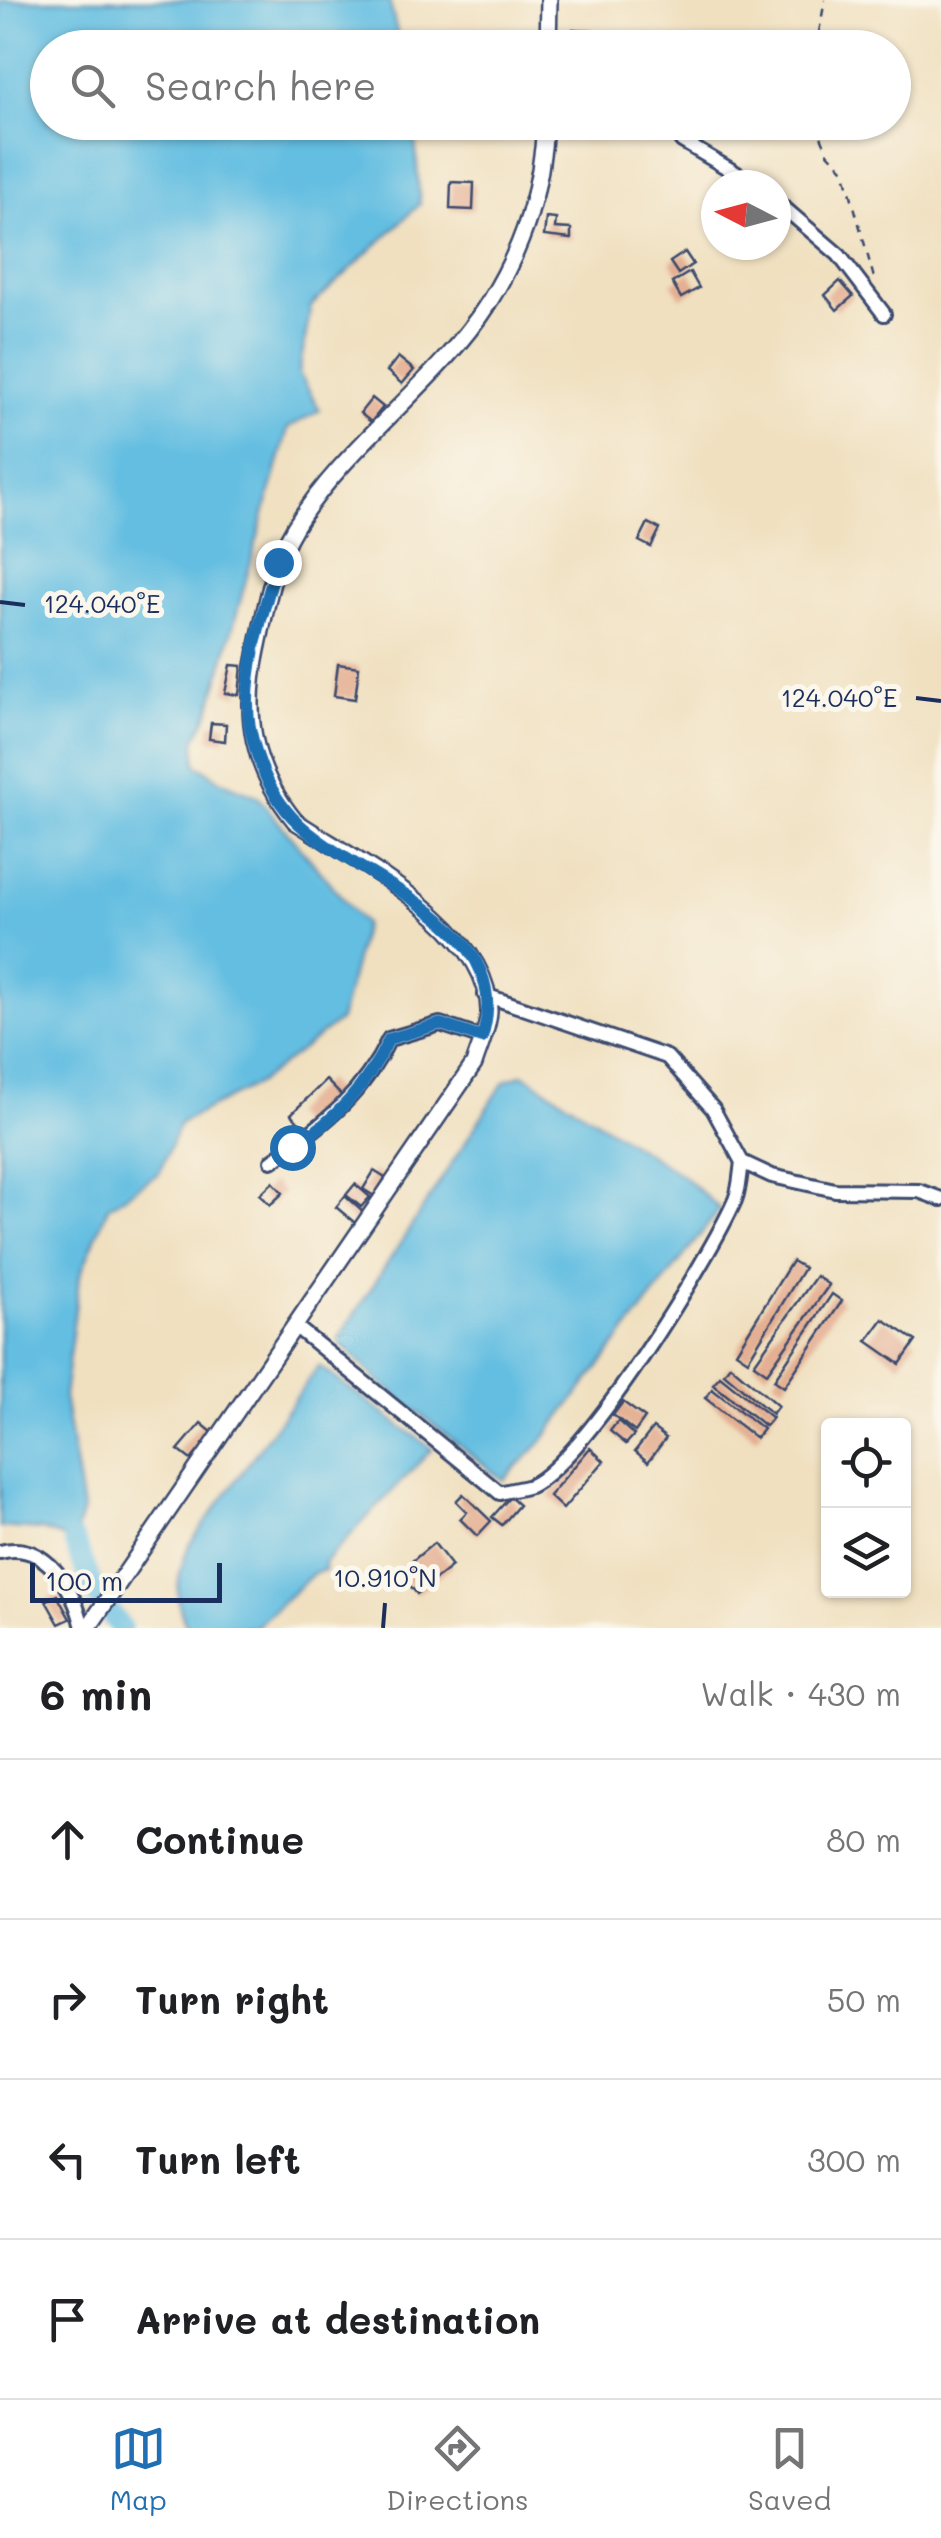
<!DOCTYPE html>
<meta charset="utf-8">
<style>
:root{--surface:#fff;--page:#f6f6f6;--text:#202124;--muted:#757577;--line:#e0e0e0;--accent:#1f6fb2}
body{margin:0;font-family:Mali,sans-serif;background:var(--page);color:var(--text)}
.controls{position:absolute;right:30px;bottom:30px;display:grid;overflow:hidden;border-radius:10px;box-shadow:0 2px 8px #0004}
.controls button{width:90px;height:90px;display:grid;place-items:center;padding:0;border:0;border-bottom:2px solid var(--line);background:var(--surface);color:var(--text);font:50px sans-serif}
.compass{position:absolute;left:701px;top:170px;width:90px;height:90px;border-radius:50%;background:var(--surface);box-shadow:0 2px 8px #0004;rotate:276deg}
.scale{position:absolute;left:30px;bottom:25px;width:192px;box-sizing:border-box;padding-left:10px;border:5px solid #1b2f5e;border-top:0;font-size:28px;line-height:35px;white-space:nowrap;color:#1b2f5e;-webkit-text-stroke:8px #fbf7ec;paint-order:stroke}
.stop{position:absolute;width:30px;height:30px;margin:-22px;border:8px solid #1f6fb2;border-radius:50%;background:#fff}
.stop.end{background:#1f6fb2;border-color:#fff;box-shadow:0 2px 10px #0008}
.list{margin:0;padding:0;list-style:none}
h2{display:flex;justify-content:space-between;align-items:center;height:130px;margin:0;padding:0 40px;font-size:42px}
h2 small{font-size:32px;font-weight:400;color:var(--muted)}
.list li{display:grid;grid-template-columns:65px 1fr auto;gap:30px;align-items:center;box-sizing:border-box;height:160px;padding:0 40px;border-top:2px solid var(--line)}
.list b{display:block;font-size:38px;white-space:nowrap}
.list em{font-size:32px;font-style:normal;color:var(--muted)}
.icon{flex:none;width:55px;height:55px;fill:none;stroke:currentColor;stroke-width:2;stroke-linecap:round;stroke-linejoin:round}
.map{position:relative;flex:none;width:941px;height:1628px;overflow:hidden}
.search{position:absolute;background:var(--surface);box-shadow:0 2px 8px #0004;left:30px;right:30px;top:30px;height:110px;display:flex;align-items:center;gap:25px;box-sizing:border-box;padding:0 35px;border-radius:55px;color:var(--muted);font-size:38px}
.sheet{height:770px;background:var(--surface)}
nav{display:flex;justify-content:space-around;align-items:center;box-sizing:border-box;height:140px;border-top:2px solid var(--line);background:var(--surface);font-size:28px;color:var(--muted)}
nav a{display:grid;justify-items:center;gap:5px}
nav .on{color:var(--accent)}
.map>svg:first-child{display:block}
</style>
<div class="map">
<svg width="941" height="1628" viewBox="0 0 941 1628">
<rect width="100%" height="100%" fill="#fbf7ec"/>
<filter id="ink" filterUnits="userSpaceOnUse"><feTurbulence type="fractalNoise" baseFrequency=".01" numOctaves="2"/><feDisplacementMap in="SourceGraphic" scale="20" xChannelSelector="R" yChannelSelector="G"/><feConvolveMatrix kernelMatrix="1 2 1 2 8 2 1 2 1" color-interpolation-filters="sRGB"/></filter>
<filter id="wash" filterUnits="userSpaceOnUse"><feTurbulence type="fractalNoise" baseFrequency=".0048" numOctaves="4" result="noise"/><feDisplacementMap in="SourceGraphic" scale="40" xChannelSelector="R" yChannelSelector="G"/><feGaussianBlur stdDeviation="2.25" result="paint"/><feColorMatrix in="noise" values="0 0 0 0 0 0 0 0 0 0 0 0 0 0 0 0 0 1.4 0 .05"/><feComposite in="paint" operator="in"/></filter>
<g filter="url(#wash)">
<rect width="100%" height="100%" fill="#f0e0c0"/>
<g fill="#63bee1" stroke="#3f76a0" stroke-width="2.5">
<path d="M0 0H389L401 47 48 48V122L414 123 420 204 311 306 299 373 320 410 288 428 210 710 195 740 196 764 225 783 257 796 364 924 340 1020 257 1084 180 1123 159 1173 108 1207 79 1278 64 1397 83 1510 74 1541 42 1530 0 1527Z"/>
<path d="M523 1074 683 1176 720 1209 540 1444 503 1480 376 1379 338 1340 504 1082Z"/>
<path d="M319 1366 432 1449 324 1563 325 1570 314 1573 254 1628H188C171 1600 178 1574 189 1545Z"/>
</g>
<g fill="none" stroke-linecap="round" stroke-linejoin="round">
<path stroke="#63bee1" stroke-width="22" d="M74 1541 94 1590 121 1628"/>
</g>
<g id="blocks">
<g fill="#e4af92">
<path d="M573 29 592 30 591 48H572Z"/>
<path d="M451 182 474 183 473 210 450 209Z"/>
<path d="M546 218 556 219 555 228 571 229V239L544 236Z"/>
<path d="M685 252 693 264 678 274 670 262Z"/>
<path d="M690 272 699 288 681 298 672 283Z"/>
<path d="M840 281 853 296 837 310 825 295Z"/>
<path d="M398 357 414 370 402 384 387 371Z"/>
<path d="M372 398 383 407 371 422 360 413Z"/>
<path d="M648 523 660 529 651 547 639 541Z"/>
<path d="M338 664 359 667 355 699 334 696Z"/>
<path d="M231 665 242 666 239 695 225 693Z"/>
<path d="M211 723 226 724 225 741 209 739Z"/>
<path d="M326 1080 344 1098 308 1133 291 1114Z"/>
<path d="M374 1171 385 1178 374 1196 363 1189Z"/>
<path d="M273 1182 283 1193 270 1205 260 1194Z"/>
<path d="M355 1184 370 1197 361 1207 346 1195Z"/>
<path d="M345 1196 364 1213 355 1223 336 1207Z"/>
<path d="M792 1261 804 1268 748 1360 736 1352Z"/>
<path d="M816 1276 829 1285 767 1373 754 1364Z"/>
<path d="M832 1294 842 1301 784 1387 774 1380Z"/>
<path d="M883 1319 916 1341 900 1364 867 1341Z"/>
<path d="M730 1365 778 1406 772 1414 724 1373Z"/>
<path d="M720 1376 772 1418 765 1426 713 1384Z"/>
<path d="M712 1389 763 1429 756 1438 705 1398Z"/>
<path d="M623 1402 645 1418 635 1432 613 1415Z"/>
<path d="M618 1421 634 1435 626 1444 610 1431Z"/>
<path d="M201 1423 213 1433 191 1460 178 1450Z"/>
<path d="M653 1428 666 1438 648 1462 635 1451Z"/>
<path d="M590 1448 604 1461 563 1509 549 1496Z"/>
<path d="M463 1494 491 1521 477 1536 460 1519 467 1512 456 1501Z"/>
<path d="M510 1497 519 1505 502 1525 492 1517Z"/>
<path d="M434 1543 452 1566 417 1594 399 1572Z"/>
<path d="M57 1595 70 1619 59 1624 46 1601Z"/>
</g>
</g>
</g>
<g filter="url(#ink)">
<use href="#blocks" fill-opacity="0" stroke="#3b4a6d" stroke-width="2.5"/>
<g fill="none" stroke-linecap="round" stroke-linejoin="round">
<g stroke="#3b4a6d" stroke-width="18">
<g id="minor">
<path d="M667 122 682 141 756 185"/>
<path d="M776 201 839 255 884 314"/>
<path d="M485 995 667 1057 713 1109 742 1162 772 1176 835 1190 919 1191 941 1199"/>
<path d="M272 1161C323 1124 361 1098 389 1039L440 1024 482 1038"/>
<path d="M295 1326 500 1493C509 1490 521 1489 530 1486 585 1461 709 1259 735 1200 740 1188 740 1175 742 1162"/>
<path d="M0 1552C47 1539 75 1592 83 1628"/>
</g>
</g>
<g stroke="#3b4a6d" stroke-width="20">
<g id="major">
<path d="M548 48 549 0"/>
<path d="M88 1628 474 1064C479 1048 488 1029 489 1012 490 927 358 863 295 821 252 768 243 716 257 650 266 608 272 565 295 527 346 444 436 385 489 302 524 246 542 189 545 122"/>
</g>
</g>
<g stroke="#3b4a6d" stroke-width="2.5" stroke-dasharray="8 8" stroke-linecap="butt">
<path d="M816 48 825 0"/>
<path d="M815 122 828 153 844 170 874 278"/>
</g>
<use href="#minor" stroke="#fff" stroke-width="12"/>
<use href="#major" stroke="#fff" stroke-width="15"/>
</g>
</g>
<g fill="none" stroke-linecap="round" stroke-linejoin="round" filter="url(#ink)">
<path stroke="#1f6fb2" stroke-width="12" d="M278 562C263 611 241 677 250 728 257 762 269 792 292 817 354 883 519 918 482 1038L440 1024 389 1039C368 1084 335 1121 292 1147"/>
</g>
<path fill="none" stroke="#1b2f5e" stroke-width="4" d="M0 602 25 605M916 698 941 701M383 1628 385 1603"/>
<g font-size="25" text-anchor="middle" fill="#1b2f5e" stroke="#fbf7ec" stroke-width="10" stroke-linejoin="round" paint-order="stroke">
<text x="102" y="613">124.040°E</text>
<text x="839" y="707">124.040°E</text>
<text x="385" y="1587">10.910°N</text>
</g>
</svg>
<div class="controls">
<button><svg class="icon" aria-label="locate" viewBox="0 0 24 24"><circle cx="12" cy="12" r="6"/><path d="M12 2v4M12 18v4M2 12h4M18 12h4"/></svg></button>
<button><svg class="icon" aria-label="layers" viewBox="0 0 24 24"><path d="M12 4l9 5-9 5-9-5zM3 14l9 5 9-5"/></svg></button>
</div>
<svg class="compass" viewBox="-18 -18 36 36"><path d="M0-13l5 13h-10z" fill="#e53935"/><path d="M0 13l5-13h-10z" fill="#757577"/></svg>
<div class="scale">100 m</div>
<div class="stop" style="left:292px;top:1147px"></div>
<div class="stop end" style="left:278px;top:562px"></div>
<div class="search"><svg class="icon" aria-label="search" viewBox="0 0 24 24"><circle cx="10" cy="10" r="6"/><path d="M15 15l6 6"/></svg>Search here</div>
</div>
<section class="sheet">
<h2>6 min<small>Walk · 430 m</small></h2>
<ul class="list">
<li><svg class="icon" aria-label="ahead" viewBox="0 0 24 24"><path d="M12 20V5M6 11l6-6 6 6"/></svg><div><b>Continue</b></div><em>80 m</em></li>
<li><svg class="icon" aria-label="right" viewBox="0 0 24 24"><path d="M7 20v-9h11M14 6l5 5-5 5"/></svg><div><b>Turn right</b></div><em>50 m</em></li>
<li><svg class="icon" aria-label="left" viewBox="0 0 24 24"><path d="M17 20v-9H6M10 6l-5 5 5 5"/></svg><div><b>Turn left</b></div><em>300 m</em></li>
<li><svg class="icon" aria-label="arrive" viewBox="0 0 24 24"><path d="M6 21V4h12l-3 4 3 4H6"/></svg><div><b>Arrive at destination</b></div></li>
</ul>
</section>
<nav>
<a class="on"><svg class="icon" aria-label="map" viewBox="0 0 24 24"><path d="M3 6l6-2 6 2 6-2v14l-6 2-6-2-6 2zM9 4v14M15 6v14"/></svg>Map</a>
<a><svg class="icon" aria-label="directions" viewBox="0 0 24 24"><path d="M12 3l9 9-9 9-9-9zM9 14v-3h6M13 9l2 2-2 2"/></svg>Directions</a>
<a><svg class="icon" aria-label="saved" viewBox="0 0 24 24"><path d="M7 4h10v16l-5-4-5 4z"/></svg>Saved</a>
</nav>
